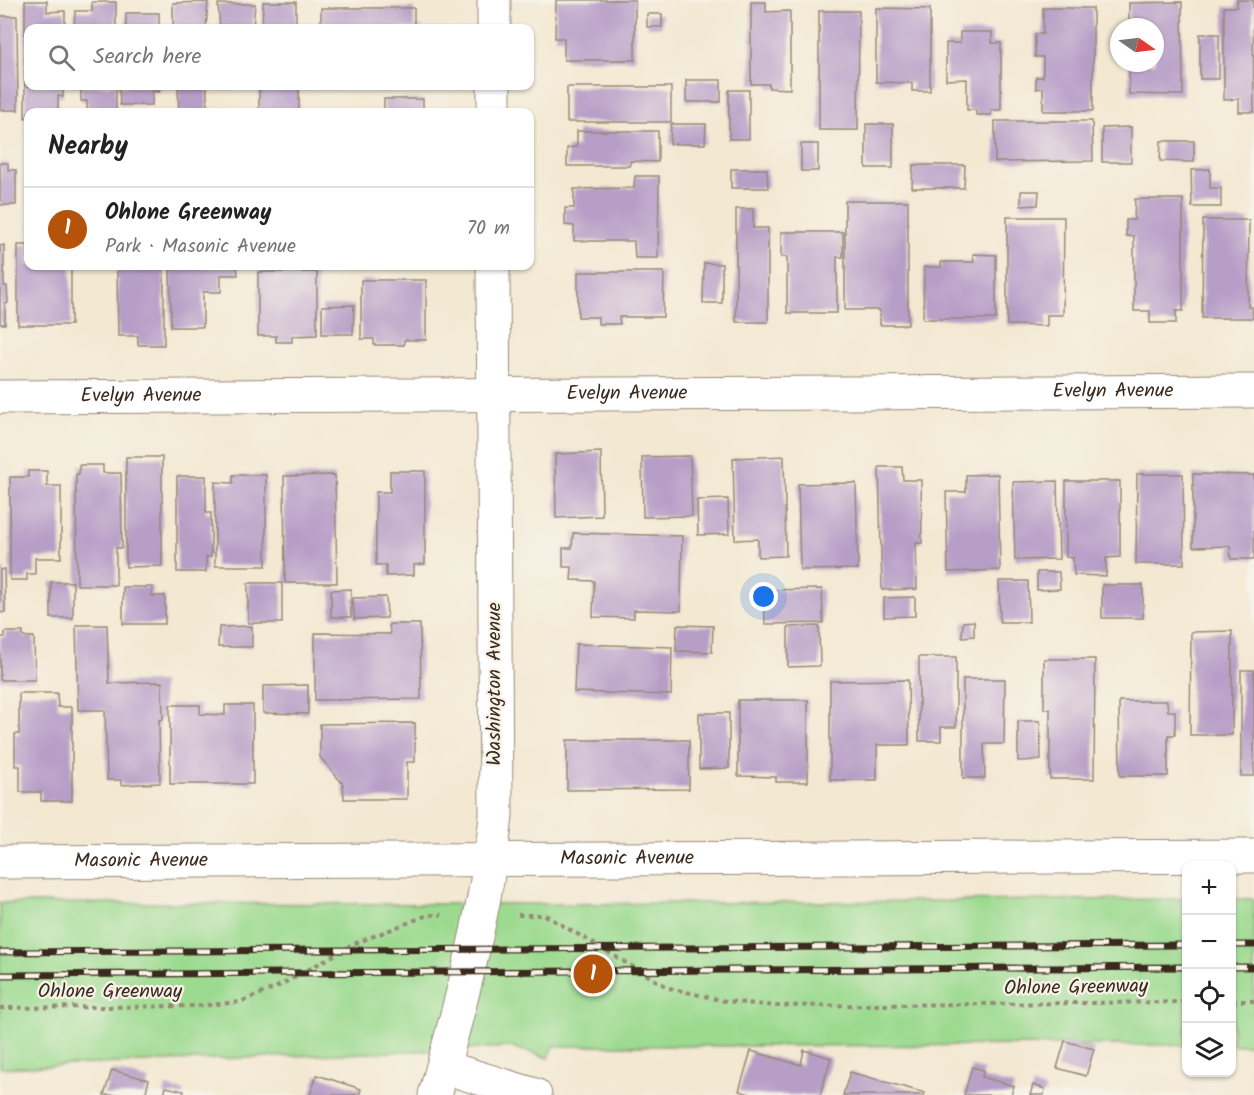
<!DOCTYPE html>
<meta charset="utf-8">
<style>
:root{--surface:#fff;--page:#f2f2f2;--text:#222;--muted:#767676;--line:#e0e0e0;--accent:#b45309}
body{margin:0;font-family:Kalam,sans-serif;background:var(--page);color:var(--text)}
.controls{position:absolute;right:18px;bottom:18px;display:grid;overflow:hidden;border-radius:12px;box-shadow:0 2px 4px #0004}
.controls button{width:54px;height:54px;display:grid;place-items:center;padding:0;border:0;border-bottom:2px solid var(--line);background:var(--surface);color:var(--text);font:30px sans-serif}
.compass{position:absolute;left:1110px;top:18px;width:54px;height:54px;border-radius:50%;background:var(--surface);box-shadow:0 2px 4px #0004;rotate:104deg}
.you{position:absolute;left:764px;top:597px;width:21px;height:21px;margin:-15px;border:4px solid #fff;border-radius:50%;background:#1a73e8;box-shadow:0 0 0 9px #1a73e833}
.badge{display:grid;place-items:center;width:39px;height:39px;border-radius:50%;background:var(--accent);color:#fff;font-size:20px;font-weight:700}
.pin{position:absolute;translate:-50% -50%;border:3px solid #fff;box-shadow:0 2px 6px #0006}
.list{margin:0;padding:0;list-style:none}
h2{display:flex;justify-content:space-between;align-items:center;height:78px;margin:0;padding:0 24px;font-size:26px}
h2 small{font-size:20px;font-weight:400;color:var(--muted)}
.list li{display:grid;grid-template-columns:39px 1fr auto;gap:18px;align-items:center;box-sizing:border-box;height:84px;padding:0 24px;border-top:2px solid var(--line)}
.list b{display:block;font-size:22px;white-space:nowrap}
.list p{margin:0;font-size:20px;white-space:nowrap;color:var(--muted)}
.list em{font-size:20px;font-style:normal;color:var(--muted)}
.icon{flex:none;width:33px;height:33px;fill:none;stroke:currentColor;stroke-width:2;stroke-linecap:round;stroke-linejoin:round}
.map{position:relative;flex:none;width:1254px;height:1095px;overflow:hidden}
.search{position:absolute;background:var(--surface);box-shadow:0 2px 4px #0004;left:24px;top:24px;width:510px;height:66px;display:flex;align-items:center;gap:15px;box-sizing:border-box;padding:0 21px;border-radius:12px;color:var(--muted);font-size:22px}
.panel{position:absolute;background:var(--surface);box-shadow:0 2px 4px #0004;left:24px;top:108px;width:510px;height:162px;border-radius:12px}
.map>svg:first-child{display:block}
</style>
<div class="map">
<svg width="1254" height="1095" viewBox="0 0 1254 1095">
<rect width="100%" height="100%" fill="#f7f3e8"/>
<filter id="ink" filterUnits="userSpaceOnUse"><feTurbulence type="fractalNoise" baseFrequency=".0167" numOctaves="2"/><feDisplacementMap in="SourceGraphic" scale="12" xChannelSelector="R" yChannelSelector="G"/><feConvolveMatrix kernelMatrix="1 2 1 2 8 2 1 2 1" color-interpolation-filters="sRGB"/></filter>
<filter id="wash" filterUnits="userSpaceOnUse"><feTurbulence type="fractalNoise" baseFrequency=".008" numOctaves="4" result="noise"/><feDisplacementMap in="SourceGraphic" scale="24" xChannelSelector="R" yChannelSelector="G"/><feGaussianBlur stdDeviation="1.35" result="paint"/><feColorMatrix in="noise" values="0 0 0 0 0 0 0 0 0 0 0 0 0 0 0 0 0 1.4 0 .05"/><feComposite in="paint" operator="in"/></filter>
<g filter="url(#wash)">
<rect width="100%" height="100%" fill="#f3e8d2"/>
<g fill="#9bda8f" stroke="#6b8256" stroke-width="1.5">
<path d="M1186 899V1045L553 1046 549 1058 512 1047 0 1068V903L566 904Z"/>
<rect x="1232" y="899" width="22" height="146"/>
</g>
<g id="blocks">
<g fill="#b79ec7">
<path d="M556 0H635V60H564V38H555Z"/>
<path d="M1237 0H1253L1254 112H1239V99L1224 100V7H1237Z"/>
<path d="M25 1H47V12L65 11V28H28V86H63V97L58 96V112H28V117L25 118Z"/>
<path d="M92 2H116V28H74L75 11H92Z"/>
<path d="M208 2 206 28H173V3Z"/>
<path d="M263 2H296V28H262Z"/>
<path d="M751 2H766V12L790 11V89L769 88V84H751Z"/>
<path d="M1182 2 1183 95 1129 94V63H1155V27H1129V3Z"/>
<path d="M218 4H255L253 28H220Z"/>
<path d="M321 8H414V26H422L423 28H314V26H321Z"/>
<path d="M876 8 930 9V91H912V83L876 82Z"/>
<path d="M1043 8H1093V111H1043V88L1036 89V77H1043V57H1035V34H1043Z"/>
<path d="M819 11H859L858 130H819Z"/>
<rect x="126" y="13" width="33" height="15"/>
<rect x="647" y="14" width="15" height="13"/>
<path d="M0 16H17L18 110H0Z"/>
<path d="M960 32H992V43H1001V110H991V115H976V110H967V79L946 80V43H960Z"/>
<rect x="1200" y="34" width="19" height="45"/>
<rect x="686" y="80" width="35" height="22"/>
<path d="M81 86H116V112H87V101H81Z"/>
<path d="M119 86H159V92L152 91V105H120Z"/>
<path d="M178 86H207V112H179Z"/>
<rect x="259" y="86" width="40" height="26"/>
<rect x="567" y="87" width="104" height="35"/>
<rect x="729" y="90" width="20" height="49"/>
<rect x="384" y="99" width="39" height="13"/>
<path d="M995 121H1092L1093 161 995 162Z"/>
<path d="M671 124H706L705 144H670Z"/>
<rect x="866" y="124" width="27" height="44"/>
<path d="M1131 127V162H1102V128Z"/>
<path d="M577 131H658V162L630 161V166H567V148L577 147Z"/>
<path d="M1161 141H1194V162L1160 161Z"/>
<rect x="801" y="144" width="17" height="27"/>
<path d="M0 163H8V170H16V205H0Z"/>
<path d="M913 165H965L964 188H912Z"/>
<path d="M731 169H767L768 188H731Z"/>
<path d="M1210 169V188H1221V207H1192L1191 170Z"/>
<path d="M635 176H659L658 258H635L634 241H574V226L565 225V208H574V189L634 188Z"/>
<path d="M1021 191H1039L1038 205 1021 206Z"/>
<path d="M1135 199H1183V311H1176V323H1150V311H1134V236H1126V220H1134Z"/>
<path d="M845 201H908V325H880V310H845Z"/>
<path d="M736 209H753V228H768V322H736Z"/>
<path d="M1007 217H1064L1063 315H1047V326L1007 325Z"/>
<path d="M1203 220H1249L1248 307H1252L1253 318H1202Z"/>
<path d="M781 232H843V257H837V313H787V257H781Z"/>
<path d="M4 245V286H7L8 303 5 304V324H0V246Z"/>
<path d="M18 245H28V266H71V325H18Z"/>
<path d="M973 254 996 255V319H923L924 267H941V262H974Z"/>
<path d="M704 263 722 264V303H703Z"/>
<path d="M137 266H164V345H138V336H118L117 267H137Z"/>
<path d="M170 266H237L238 275H221V292H203V327H171Z"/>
<path d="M258 272H317V335L292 336V342H276V336H258Z"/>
<path d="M578 272H664L663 317H619L620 324H598V317H578Z"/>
<path d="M361 280H426V340H404V345H374V339H361Z"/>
<path d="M354 305 353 334H322V306Z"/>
<path d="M601 452 602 516 556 518 555 454Z"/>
<path d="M690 456 692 516 643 517 642 457Z"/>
<path d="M784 456 786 556 758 557V539L735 540 733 458Z"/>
<path d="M126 457H162V566L126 567Z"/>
<path d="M79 465H103V473H121L122 548H116V585H77L76 474H79Z"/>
<path d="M879 467H902L903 480H921L922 543H916L917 589 882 590Z"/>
<path d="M28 471H47V486H61V558H35V574H27V580H10V477H28Z"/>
<path d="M390 471H425V564L414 565V575L386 576V565H376V492H390Z"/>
<path d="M998 474 1000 570 948 572 946 492H966V475Z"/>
<path d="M1137 474H1183L1184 564H1136Z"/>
<path d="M1193 474 1254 475V559H1231L1230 546 1193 547Z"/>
<path d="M233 475H266V566H215V482L233 483Z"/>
<path d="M335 475 337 583H285L284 476Z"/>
<path d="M177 476H206V513H211V557H206V572H177Z"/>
<path d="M1057 481 1059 559 1015 560 1013 482Z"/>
<path d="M1066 481H1120V557L1106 558V576L1074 575 1073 558 1066 557Z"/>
<path d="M856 483 858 569 800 570 798 484Z"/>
<path d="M728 499 729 534 698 535 697 500Z"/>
<path d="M573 533 682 536 681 611 634 610V618L593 617 594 581 571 580 572 567H563V548H572Z"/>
<path d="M4 569 5 612 0 613V570Z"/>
<path d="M1037 572H1059L1060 589 1037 590Z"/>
<path d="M999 581H1028L1029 622H1000Z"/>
<rect x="51" y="582" width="22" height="36"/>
<rect x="248" y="583" width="34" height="40"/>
<rect x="1102" y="585" width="41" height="33"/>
<path d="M123 587H152V596H165V624H123Z"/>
<path d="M351 589V617H331V590Z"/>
<path d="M822 589 823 623 765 624 764 590Z"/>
<path d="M386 597 387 618 354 619 353 598Z"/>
<path d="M915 597V616L884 617V598Z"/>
<path d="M974 621V636L962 637 963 622Z"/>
<path d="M389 624H420L421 699 315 700V633L390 634Z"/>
<path d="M76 625H107L109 683 162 682 163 720H159L160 783 121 785V780H107L105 710H78Z"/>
<path d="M677 625 713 626 712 652 676 651Z"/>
<path d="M252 626V647H218L219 627Z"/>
<path d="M819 626 820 666 788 667V627Z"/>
<path d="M1232 631V735H1190L1191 632Z"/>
<path d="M5 632H23V637H34L35 680H0V637H5Z"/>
<path d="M576 644 672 647 671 695 574 692Z"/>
<path d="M919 657H956V727H941V741H919Z"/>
<path d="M1044 659H1095L1094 779H1050V709H1044Z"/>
<rect x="1241" y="670" width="13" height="106"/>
<path d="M963 679H1005L1004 744H984L985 778H963Z"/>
<path d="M908 680 909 745H877V780H830V681Z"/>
<path d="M308 685V714L263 713V686Z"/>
<path d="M19 693H57L58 707H72V801H41V792H20V766H15V734H19Z"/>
<path d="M738 700H808V782H776V777L738 776Z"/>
<path d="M1119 701H1167L1168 711H1175V735H1168V776H1120Z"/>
<path d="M170 705H200V714L225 715V705H253V784H170Z"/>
<path d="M699 713H729V768L699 769Z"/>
<path d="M1018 721H1040L1041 760 1018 761Z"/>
<path d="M415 723V762H407V799H344L343 784 320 757V724Z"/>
<path d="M567 740H689V789L567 790Z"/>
<path d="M1065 1041 1094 1049 1086 1076 1057 1068Z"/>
<path d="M804 1050 831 1058 820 1095H754L739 1091 751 1051 801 1065Z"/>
<path d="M972 1067 984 1070 982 1077 1014 1086 1011 1095H964Z"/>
<path d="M112 1070 149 1080 145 1095H104Z"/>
<path d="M850 1072 925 1093 924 1095H843Z"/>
<path d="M317 1075 361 1089 359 1095H310Z"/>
<path d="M1033 1085 1045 1089 1044 1095H1030Z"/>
<path d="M166 1087 184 1091 183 1095H164Z"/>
</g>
</g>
</g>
<g filter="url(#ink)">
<use href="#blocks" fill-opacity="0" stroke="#978978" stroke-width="1.5"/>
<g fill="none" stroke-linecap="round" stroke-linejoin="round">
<g stroke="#978978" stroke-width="35">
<g id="minor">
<path d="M494 28V0"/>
<path d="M494 112V86"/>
<path id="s1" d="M0 397 1254 391"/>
<path id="s2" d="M0 862 1254 856"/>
<path d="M443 1067 535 1095"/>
<path d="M435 1095C461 1003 486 911 496 816L493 266"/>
</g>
</g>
<g stroke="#978978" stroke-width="4" stroke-dasharray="4.5 4.5" stroke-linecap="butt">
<path d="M518 915H545L669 988 725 1001 776 1006 1186 1002"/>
<path d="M1232 1001H1254"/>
<path d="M0 1008 198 1006 240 1002 275 988 356 943 428 915H442"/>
</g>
<use href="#minor" stroke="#fff" stroke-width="33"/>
<g stroke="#3b2a1e" stroke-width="7">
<g id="rail">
<path d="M1232 945H1254"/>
<path d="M0 952 1186 945"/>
<path d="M1232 967H1254"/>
<path d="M0 975 1186 967"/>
</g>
</g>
<use href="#rail" stroke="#f7f3e8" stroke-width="4.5" stroke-dasharray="14" stroke-linecap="butt"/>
</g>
</g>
<g text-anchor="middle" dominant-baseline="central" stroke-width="4.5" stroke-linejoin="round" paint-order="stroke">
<g font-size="20" fill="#3b2a1e" stroke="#f7f3e8">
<text stroke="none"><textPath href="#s1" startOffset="1113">Evelyn Avenue</textPath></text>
<text stroke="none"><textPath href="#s1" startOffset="627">Evelyn Avenue</textPath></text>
<text stroke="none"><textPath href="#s1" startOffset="141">Evelyn Avenue</textPath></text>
<text transform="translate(495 684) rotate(-90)">Washington Avenue</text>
<text stroke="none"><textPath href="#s2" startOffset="627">Masonic Avenue</textPath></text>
<text stroke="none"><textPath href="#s2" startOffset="141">Masonic Avenue</textPath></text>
<text transform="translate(1076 988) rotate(-1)">Ohlone Greenway</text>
<text x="110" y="992">Ohlone Greenway</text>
</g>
</g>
</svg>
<div class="controls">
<button>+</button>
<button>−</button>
<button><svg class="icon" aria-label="locate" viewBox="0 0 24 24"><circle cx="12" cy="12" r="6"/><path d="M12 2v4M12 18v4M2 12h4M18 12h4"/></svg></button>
<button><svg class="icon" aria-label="layers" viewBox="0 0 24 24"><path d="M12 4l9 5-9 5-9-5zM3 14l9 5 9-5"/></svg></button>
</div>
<svg class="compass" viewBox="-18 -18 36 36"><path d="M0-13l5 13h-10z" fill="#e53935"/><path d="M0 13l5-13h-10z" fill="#767676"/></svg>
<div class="you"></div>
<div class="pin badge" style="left:593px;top:974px">1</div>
<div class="search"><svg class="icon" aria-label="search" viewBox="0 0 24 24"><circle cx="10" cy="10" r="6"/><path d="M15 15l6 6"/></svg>Search here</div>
<section class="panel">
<h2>Nearby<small></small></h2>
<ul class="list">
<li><span class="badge">1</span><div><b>Ohlone Greenway</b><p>Park · Masonic Avenue</p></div><em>70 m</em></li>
</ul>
</section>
</div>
